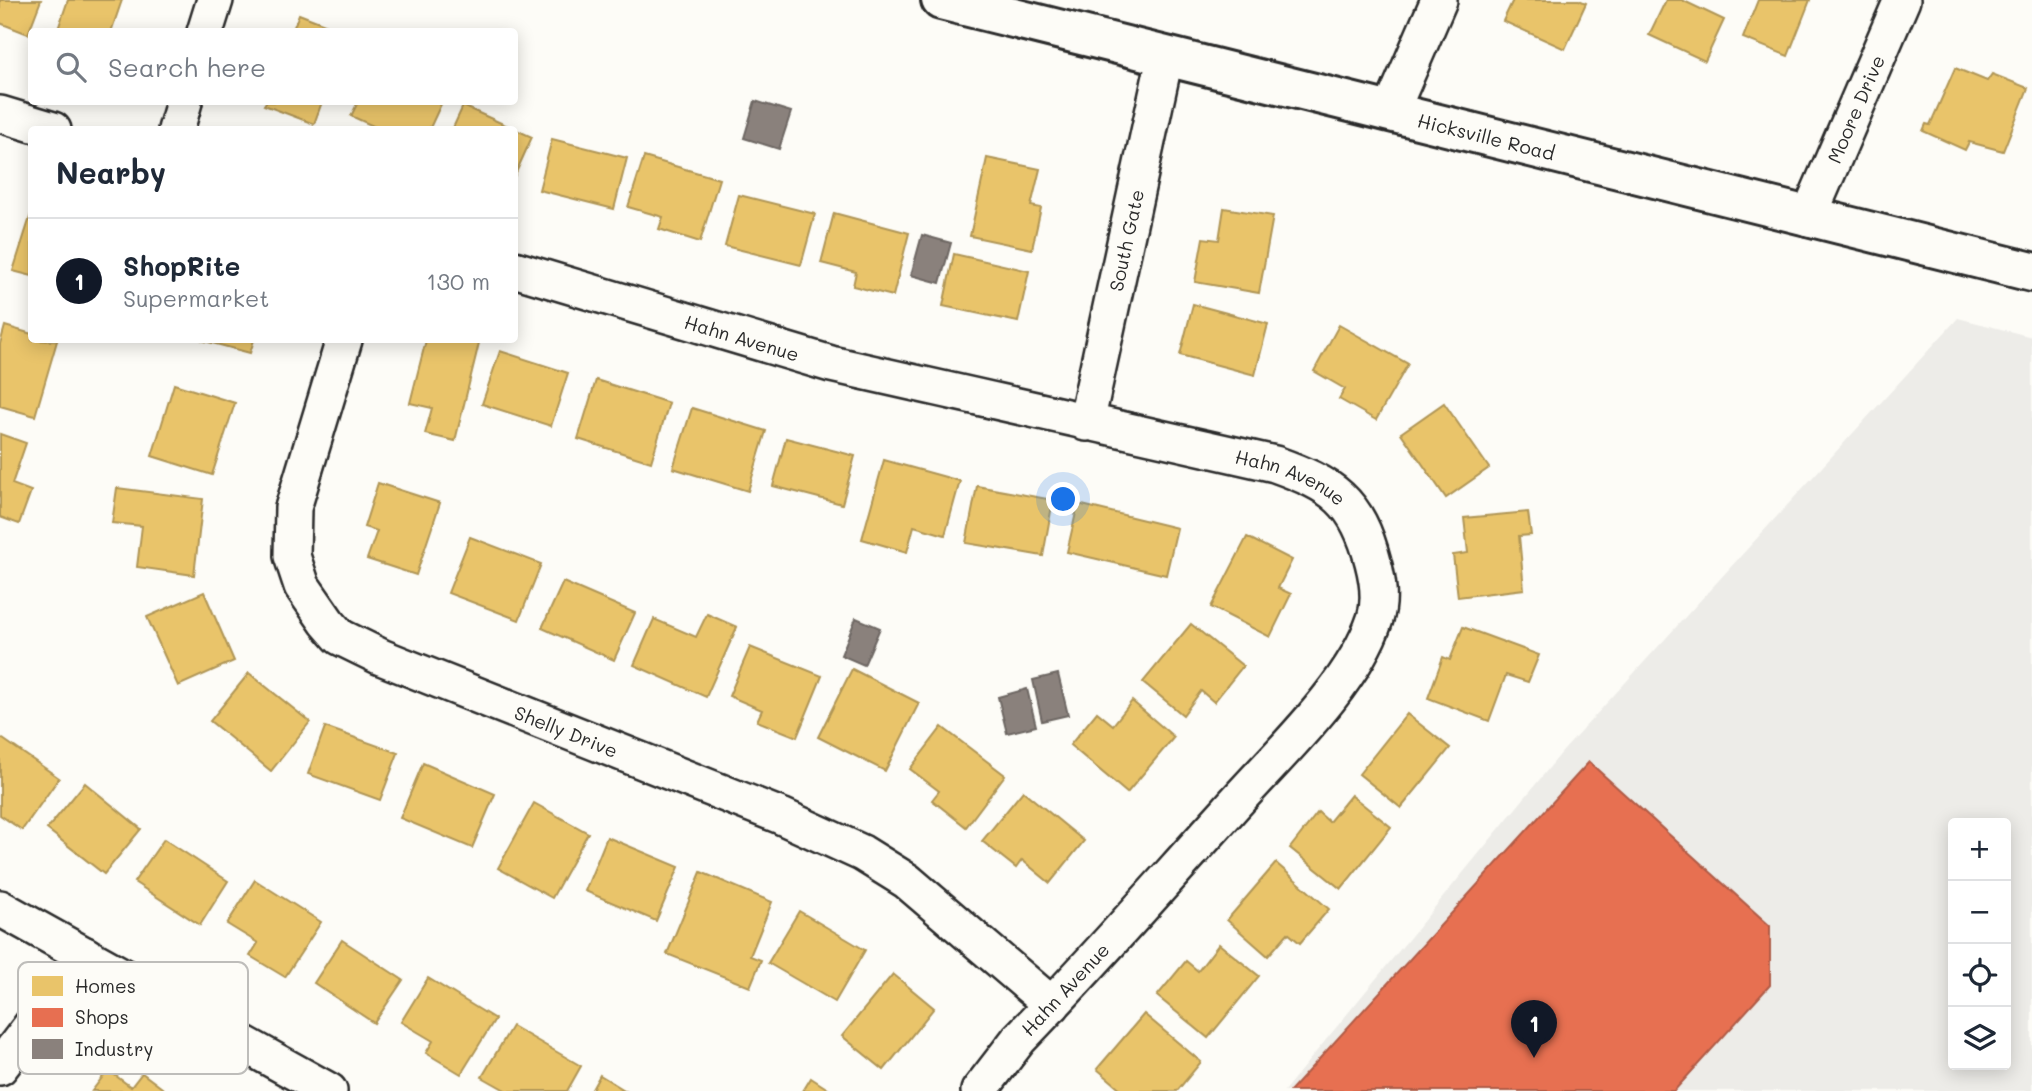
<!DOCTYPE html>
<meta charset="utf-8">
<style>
:root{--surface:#fff;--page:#f6f6f7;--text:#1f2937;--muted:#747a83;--line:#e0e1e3;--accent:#111827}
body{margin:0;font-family:Mali,sans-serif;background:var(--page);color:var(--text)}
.controls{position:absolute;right:21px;bottom:21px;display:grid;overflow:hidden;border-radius:7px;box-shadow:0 4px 18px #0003}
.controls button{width:63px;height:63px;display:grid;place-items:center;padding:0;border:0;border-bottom:2px solid var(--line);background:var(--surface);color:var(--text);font:35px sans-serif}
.you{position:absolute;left:1064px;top:500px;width:24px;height:24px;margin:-18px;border:5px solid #fff;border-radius:50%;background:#1a73e8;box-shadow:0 0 0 10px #1a73e833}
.badge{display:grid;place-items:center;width:46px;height:46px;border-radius:50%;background:var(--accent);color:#fff;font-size:23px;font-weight:700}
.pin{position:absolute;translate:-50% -58px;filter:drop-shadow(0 2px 4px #0008)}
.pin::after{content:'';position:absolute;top:37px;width:24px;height:21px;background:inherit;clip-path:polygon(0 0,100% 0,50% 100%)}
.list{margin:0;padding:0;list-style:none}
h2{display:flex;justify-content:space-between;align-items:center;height:91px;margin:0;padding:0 28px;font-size:30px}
h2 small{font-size:23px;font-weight:400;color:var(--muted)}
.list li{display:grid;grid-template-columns:46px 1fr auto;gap:21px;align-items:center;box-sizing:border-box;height:126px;padding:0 28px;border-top:2px solid var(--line)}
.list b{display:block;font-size:26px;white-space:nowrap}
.list p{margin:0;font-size:23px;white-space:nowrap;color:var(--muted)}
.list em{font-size:23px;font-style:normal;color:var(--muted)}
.icon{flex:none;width:38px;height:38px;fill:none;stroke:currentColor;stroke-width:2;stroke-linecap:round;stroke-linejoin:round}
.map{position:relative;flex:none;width:2032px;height:1091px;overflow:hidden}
.search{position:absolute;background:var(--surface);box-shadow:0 4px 18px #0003;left:28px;top:28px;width:490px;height:77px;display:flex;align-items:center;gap:18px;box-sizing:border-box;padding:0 24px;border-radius:7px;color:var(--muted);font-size:26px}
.panel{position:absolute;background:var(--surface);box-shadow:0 4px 18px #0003;left:28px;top:126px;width:490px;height:217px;border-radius:7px}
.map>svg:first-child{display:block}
</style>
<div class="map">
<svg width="2032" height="1091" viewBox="0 0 2032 1091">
<rect width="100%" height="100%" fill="#fdfcf7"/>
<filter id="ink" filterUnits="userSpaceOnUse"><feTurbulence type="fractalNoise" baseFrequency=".0143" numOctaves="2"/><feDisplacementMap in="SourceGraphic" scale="14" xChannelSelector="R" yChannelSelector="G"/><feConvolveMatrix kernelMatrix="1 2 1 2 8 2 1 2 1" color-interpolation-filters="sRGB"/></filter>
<g filter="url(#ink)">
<path fill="#edece8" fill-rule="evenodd" d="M1958 318 2032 337V1091H1284L1563 751ZM1953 823H2006V1065H1953Z"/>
<g fill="#e9c46a" stroke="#b09657" stroke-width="2">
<path d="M0 0H41L28 34 0 23Z"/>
<path d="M68 0H122L111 32H57Z"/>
<path d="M1513 0H1579L1586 3 1565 49 1503 21Z"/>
<path d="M1666 0H1682L1724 20 1705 61 1649 35Z"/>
<path d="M1758 0H1810L1788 56 1743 38Z"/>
<path d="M299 14 345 32H292Z"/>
<path d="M1955 68 1987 81 1992 74 2028 88 2003 151 1969 142 1965 150 1923 131 1926 124 1930 125Z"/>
<path d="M266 102H322L314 124 264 105Z"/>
<path d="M358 102H442L429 130H382L351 116Z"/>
<path d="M463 106 532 137 514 177V130H452Z"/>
<path d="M552 139 627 158 614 209 539 190Z"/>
<path d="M644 157 719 179 700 242 659 229 663 217 628 207Z"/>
<path d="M987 158 1040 169 1031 206 1041 208 1032 249 970 236Z"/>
<path d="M739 195 815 214 801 265 725 246Z"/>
<path d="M1224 208 1273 216 1259 293 1195 282 1203 238 1219 240Z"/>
<path d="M32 211V276L13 271Z"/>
<path d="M834 213 909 233 893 296 853 286 856 272 821 263Z"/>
<path d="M954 254 1029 271 1018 322 943 306Z"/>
<path d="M1193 304 1268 324 1255 375 1180 355Z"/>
<path d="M1339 325 1408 364 1376 420 1339 399 1345 389 1314 371Z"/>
<path d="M5 326 32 334V340L57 341 35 416 0 406V344Z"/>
<path d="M201 340H254L250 353Z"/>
<path d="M426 340H464L479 343 455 441 425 434 432 408 410 403Z"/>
<path d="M500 351 568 373 551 426 482 404Z"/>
<path d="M596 380 669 403 651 462 578 439Z"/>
<path d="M174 384 235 403 212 475 152 456Z"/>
<path d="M1444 403 1489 468 1446 498 1401 433Z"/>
<path d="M692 408 766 431 748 491 673 468Z"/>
<path d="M0 434 26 443 12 484 31 491 19 524 0 517Z"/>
<path d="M786 438 855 456 842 504 773 486Z"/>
<path d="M884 460 960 481 945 535 914 526 907 552 862 539Z"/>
<path d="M378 483 440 503 416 575 367 559 377 531 364 527Z"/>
<path d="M977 486 1053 500 1043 556 966 543Z"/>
<path d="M117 488 203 499 194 575 137 567 142 526 112 523Z"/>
<path d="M1078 504 1177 528 1166 575 1067 552Z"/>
<path d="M1528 512 1531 535 1519 536 1524 589 1458 597 1453 555 1468 553 1464 518Z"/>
<path d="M470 537 541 564 519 620 448 593Z"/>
<path d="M1247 537 1292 560 1278 588 1291 594 1270 637 1211 607Z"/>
<path d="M563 582 635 613 614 660 542 628Z"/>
<path d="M204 592 234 661 178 686 147 617Z"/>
<path d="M707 614 737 627 706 697 634 665 654 619 696 637Z"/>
<path d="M1191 624 1243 666 1214 702 1201 691 1183 715 1143 682Z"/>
<path d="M1463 627 1539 655 1528 682 1506 675 1489 721 1428 698 1443 657 1450 660Z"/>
<path d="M750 647 822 676 797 737 757 721 762 710 729 696Z"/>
<path d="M852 669 919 703 885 771 818 737Z"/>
<path d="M249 673 310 722 271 771 210 721Z"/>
<path d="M1132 701 1174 737 1127 793 1070 745 1097 712 1113 725Z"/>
<path d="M1407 714 1450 748 1401 808 1359 774Z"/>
<path d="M325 727 398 753 380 800 308 774Z"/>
<path d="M942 727 1005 775 966 827 932 800 939 791 910 769Z"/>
<path d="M0 737 59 778 22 830 0 815Z"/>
<path d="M423 763 495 794 472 848 400 818Z"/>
<path d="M85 783 141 829 104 874 47 829Z"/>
<path d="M1023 791 1084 841 1050 883 1022 860 1016 868 982 841Z"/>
<path d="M1351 795 1391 827 1341 889 1290 848 1318 812 1329 822Z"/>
<path d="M534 803 588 833 552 898 498 868Z"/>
<path d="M607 837 679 867 656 921 585 891Z"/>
<path d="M164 839 228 881 200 925 134 882Z"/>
<path d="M1276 863 1329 909 1300 943 1288 933 1268 956 1227 920Z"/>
<path d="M701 872 772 902 750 956 761 960 750 987 667 954Z"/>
<path d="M255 880 321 922 285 977 250 956 258 943 227 924Z"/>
<path d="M799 911 865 950 835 1002 768 963Z"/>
<path d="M342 940 403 980 374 1023 314 983Z"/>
<path d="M1219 944 1259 976 1208 1038 1157 996 1186 961 1198 971Z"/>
<path d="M893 974 934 1008 884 1070 842 1036Z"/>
<path d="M428 978 495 1019 461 1074 426 1053 433 1041 401 1022Z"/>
<path d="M1144 1014 1201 1062 1177 1091H1123L1097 1069Z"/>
<path d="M512 1026 581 1066 567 1091H507L482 1077Z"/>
<path d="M108 1070 131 1087 142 1073 166 1091H92Z"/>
<path d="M600 1075 626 1091H591Z"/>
<path d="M811 1078 831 1091H803Z"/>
</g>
<path fill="#e76f51" stroke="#af5b46" stroke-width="2" d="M1589 762 1770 926V985L1674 1091H1290Z"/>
<g fill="#8a817c" stroke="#6e6764" stroke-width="2">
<path d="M755 101 791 112 779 149 744 138Z"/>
<path d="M922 235 951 243 940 283 911 275Z"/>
<path d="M856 618 880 628 864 665 841 655Z"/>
<path d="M1058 674 1068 715 1042 721 1033 680Z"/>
<path d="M1027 689 1036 726 1007 733 998 697Z"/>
</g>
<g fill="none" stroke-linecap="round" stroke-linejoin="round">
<g stroke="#2b2b2b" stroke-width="40">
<g id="minor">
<path d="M205 32 215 0"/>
<path d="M1390 113 1439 0"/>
<path d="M0 114 53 130"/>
<path d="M176 130 184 102"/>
<path id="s1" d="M1808 218 1902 0"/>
<path id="s2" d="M514 269 831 364 1275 464C1333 485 1357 500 1373 562 1378 581 1381 600 1375 619 1352 688 1275 757 1227 812 1158 888 1091 965 1019 1039L979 1091"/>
<path id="s3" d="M344 340 293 508 292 556 302 586 327 622 340 637 381 657 781 816 862 853 907 881 1052 1005"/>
<path id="s4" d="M1086 423 1165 58"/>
<path d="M0 908 329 1091"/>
<path d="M0 1067 85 955"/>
</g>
</g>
<g stroke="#2b2b2b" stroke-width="44">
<g id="major">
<path id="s5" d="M941 0 2032 272"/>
</g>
</g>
<use href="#minor" stroke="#fdfcf7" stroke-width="35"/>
<use href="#major" stroke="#fdfcf7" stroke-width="38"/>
</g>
</g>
<g text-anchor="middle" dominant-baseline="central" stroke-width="7" stroke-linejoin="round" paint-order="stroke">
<g font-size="19" fill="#2b2b2b" stroke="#fdfcf7">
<text stroke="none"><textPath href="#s1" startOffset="119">Moore Drive</textPath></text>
<text stroke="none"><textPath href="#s5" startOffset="562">Hicksville Road</textPath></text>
<text stroke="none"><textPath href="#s4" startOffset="187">South Gate</textPath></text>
<text stroke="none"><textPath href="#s2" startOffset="238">Hahn Avenue</textPath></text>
<text stroke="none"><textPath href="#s2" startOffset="805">Hahn Avenue</textPath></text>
<text stroke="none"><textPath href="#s3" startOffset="564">Shelly Drive</textPath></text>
<text transform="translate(1065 989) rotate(-47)">Hahn Avenue</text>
</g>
</g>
<rect x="18" y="962" width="230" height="112" rx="10" fill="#fdfcf7" stroke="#bebdba" stroke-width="2"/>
<rect x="32" y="976" width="31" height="20" fill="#e9c46a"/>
<rect x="32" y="1008" width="31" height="19" fill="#e76f51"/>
<rect x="32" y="1039" width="31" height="20" fill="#8a817c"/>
<g font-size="19" fill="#2b2b2b">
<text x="75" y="993">Homes</text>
<text x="75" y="1024">Shops</text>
<text x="75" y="1056">Industry</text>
</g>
</svg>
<div class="controls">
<button>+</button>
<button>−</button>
<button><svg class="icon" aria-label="locate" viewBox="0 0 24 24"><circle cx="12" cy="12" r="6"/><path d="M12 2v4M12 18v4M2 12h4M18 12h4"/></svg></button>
<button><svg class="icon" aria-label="layers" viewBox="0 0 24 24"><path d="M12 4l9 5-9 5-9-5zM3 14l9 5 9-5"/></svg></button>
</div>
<div class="you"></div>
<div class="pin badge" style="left:1534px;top:1058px">1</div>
<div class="search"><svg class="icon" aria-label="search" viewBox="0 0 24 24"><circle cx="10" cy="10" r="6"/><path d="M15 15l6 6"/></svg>Search here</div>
<section class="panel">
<h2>Nearby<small></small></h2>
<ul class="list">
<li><span class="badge">1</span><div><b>ShopRite</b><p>Supermarket</p></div><em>130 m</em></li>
</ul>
</section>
</div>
